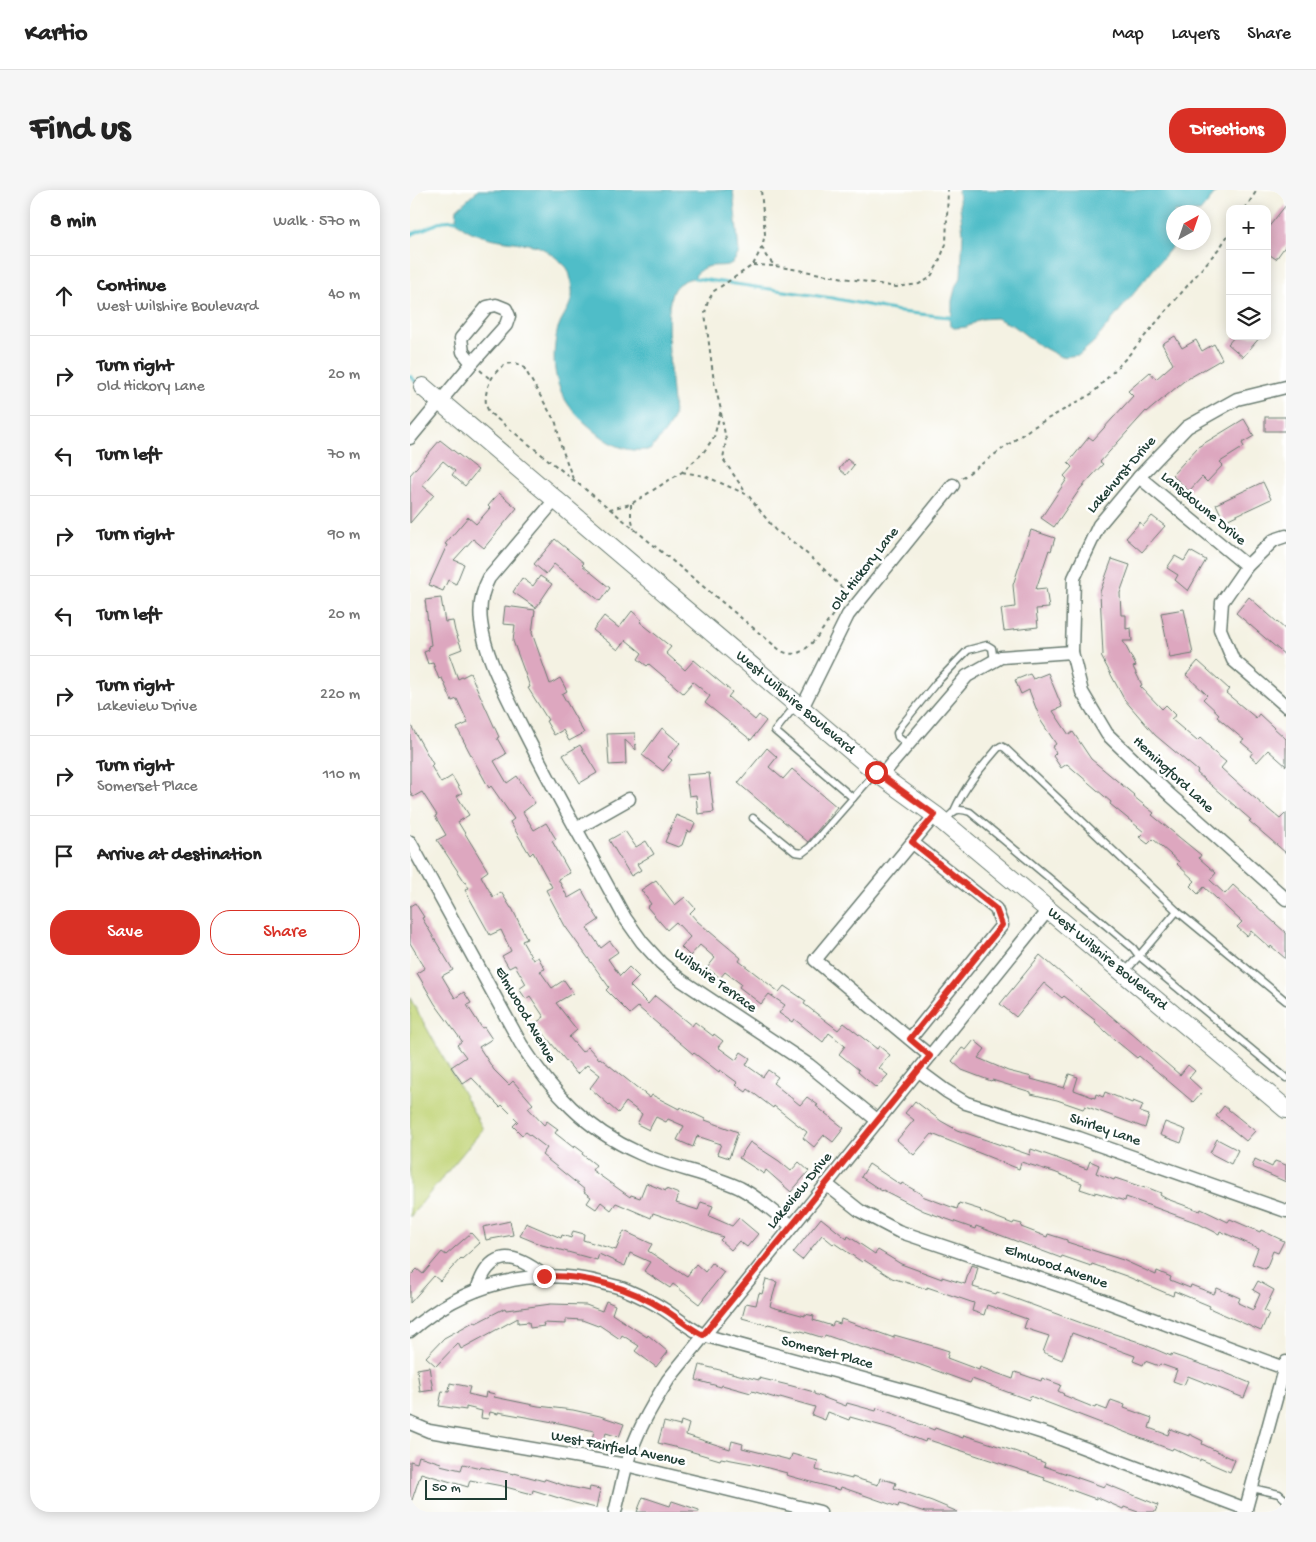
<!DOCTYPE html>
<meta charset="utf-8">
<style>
:root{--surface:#fff;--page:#f6f6f6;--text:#222;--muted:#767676;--line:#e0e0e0;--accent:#d93025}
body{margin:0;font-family:"Gochi Hand",sans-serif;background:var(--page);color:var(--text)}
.controls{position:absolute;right:15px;top:15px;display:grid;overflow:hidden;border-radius:10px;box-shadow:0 2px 12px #0003}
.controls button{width:45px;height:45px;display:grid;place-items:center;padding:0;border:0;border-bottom:1px solid var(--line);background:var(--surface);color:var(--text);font:25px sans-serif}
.compass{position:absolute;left:756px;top:15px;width:45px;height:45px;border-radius:50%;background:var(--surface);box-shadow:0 2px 12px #0003;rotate:40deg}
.scale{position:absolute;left:15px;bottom:12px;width:82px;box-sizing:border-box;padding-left:5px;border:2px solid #1f3d34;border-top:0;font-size:14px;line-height:18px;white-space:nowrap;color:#1f3d34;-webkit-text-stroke:4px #fff;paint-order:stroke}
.stop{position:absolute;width:15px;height:15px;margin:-11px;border:4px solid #d93025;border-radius:50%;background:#fff}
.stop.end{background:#d93025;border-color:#fff;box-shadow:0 1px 5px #0008}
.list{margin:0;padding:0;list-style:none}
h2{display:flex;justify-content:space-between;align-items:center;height:65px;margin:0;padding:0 20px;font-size:21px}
h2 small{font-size:16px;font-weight:400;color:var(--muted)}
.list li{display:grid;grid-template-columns:32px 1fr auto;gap:15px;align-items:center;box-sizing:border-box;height:80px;padding:0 20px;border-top:1px solid var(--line)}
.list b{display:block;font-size:19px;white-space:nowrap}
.list p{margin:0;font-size:16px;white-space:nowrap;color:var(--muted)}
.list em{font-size:16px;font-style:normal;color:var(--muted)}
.actions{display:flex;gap:10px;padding:15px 20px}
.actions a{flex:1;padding:11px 0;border:1px solid var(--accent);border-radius:20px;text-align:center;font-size:18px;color:var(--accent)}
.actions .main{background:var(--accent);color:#fff}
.icon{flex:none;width:28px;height:28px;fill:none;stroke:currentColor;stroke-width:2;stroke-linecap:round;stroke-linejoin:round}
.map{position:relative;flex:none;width:876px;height:1322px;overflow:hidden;border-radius:20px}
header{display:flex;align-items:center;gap:30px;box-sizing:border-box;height:70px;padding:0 25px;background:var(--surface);border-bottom:1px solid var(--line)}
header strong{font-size:24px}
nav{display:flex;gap:28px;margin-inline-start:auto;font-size:18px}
.intro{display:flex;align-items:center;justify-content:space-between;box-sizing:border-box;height:120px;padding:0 30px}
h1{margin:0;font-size:35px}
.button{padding:12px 22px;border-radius:20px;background:var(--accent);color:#fff;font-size:18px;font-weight:700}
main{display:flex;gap:30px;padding:0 30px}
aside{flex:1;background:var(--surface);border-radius:20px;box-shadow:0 2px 12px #0003}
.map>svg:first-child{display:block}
</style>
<header>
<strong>Kartio</strong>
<nav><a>Map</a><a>Layers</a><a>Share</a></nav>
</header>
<div class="intro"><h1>Find us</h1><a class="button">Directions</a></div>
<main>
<aside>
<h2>8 min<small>Walk · 570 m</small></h2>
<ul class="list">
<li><svg class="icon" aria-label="ahead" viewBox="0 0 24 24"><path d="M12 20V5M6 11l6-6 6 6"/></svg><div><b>Continue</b><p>West Wilshire Boulevard</p></div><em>40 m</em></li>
<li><svg class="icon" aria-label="right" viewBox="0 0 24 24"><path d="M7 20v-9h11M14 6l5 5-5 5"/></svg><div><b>Turn right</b><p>Old Hickory Lane</p></div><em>20 m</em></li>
<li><svg class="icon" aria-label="left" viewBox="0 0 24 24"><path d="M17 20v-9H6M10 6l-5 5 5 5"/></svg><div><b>Turn left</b></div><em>70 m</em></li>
<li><svg class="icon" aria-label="right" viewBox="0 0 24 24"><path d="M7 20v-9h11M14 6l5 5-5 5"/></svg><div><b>Turn right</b></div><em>90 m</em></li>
<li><svg class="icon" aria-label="left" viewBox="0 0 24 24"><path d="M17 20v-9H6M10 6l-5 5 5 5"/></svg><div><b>Turn left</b></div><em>20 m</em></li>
<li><svg class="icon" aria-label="right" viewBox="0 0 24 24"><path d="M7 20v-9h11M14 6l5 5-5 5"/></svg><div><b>Turn right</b><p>Lakeview Drive</p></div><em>220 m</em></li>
<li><svg class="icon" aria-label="right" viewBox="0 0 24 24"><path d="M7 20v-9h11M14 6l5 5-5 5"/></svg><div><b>Turn right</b><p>Somerset Place</p></div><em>110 m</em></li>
<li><svg class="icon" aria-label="arrive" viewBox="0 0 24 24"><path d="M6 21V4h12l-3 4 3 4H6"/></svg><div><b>Arrive at destination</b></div></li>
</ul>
<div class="actions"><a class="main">Save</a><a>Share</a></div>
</aside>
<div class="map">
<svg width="876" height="1322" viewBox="0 0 876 1322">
<rect width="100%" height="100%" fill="#fff"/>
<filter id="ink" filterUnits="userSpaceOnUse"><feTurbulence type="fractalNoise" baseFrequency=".02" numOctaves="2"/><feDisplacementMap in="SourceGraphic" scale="10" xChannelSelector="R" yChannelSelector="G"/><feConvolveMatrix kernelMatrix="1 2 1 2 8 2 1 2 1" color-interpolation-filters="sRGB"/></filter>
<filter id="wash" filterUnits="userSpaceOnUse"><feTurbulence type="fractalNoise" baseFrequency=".0096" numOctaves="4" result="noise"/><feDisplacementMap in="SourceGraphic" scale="20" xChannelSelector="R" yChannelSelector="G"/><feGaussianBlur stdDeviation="1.12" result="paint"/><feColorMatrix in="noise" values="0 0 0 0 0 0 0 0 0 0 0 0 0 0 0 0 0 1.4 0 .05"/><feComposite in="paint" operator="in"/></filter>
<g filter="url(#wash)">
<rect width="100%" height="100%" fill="#f4f2e3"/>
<path fill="#c1d477" stroke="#708856" d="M0 808 73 939 0 1027Z"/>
<g fill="#50bdc8" stroke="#387d7e">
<path d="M68 0H323L329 62C327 66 325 71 322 73 311 80 294 69 284 88 276 89 268 93 264 99 252 118 262 199 264 224 261 238 249 249 240 260 233 260 225 261 217 259 199 255 187 243 173 231 145 206 139 174 148 138 151 128 158 121 161 111 164 106 161 83 157 78 151 71 136 59 127 56 103 50 61 51 46 30L47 19Z"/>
<path d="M548 0H808L790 22H764V52L765 53 684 152 669 165 651 167 627 154 604 136 586 128 570 129 557 137 544 138 540 135 539 127 542 124V111L546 95 551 88 553 43Z"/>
</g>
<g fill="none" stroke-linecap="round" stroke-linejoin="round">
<g stroke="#50bdc8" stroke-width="3">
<path d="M0 45 33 31 46 30"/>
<path d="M284 88 422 108 488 121 490 122 539 127"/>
<path d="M0 186 8 194"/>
</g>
</g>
<g id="blocks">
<g fill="#dda7bf">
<path d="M876 15V55L866 69 857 63V39Z"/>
<path d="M765 146 772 158 786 150 792 161 804 154 812 169 774 191 737 222 736 221 690 272 693 274 670 299 644 337 631 328 657 289 654 286 662 277 658 273 679 247 683 250 723 206 718 201 740 182 746 189 763 174 752 154Z"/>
<path d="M825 146H851L833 167 818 154Z"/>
<rect x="855" y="227" width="21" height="14"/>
<path d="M834 229 844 246 832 253 834 257 810 272 813 275 797 292 792 287 779 301 762 285 788 257Z"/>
<path d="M30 250 68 280 55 296 42 285 45 281 33 271 12 295 24 305 0 333V285Z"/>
<path d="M437 269 444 275 436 285 429 279Z"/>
<path d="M853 292 861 309 814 331 806 314Z"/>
<path d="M89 303 107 318 74 358 63 349 44 370 54 374 46 394 38 390 33 401 19 395 37 355 35 354 58 327 66 334 80 318 78 316Z"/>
<path d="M742 326 755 336 732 362 716 348 730 332 733 336Z"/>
<path d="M621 340 645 348 641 361 639 360 626 399 636 398 639 418 626 419 628 437 594 441 591 419 605 417 603 395Z"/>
<path d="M145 349 174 373 172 375 200 398 190 411 144 374 136 384 124 374Z"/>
<path d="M780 361 796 370 778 401 765 390 768 385 757 378 765 366 774 371Z"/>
<path d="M702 369 720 375 710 403 711 425H716V439L721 438 722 451H713L726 476 723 477 732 495 730 496 752 519 756 515 766 525 761 529 787 551 790 548 801 558 800 559 816 572 811 578 834 599 870 629 876 623V663L839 631 841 630 787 583 788 581 745 545 714 509 691 466 693 465 690 402Z"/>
<path d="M130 386 142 394 126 418 103 402 112 388 123 396Z"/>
<path d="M839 407 876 440V466L826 423Z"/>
<path d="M31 408 35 432 43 431 45 441 52 459 39 464 48 489 60 483 89 547 87 548 96 564 84 571 97 593 107 586 125 613 113 622 124 640 136 633 146 649 142 651 160 683 148 689 158 708 172 700 181 716H180L189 730 177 738 191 758 200 751 208 762 198 769 210 786 219 777 229 787 220 796 238 814 245 806 282 836 285 832 303 846 304 844 313 851 308 857 326 870 331 862 340 868 336 875 353 887 358 880 368 887 363 893 390 915 397 907 408 915 406 916 434 938 423 952 414 945 404 957 393 948 397 942 364 916 363 918 338 899 336 902 326 895 328 893 310 880 309 882 284 863 283 864 228 817 220 824 196 800 199 797 155 736 136 700 142 697 123 662 120 665 100 632 104 629 81 596 79 598 61 565 47 538 58 533 47 509 42 511 32 488 29 489 23 473 18 474 14 462 19 460 18 456 21 455 15 410Z"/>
<path d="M95 416 125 420 122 443 140 494 150 488 157 501 152 504 174 543 159 551 153 540 144 545 136 531 138 530 118 498 120 497 103 451 105 435 93 434Z"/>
<path d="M774 419 783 464 760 468 751 423Z"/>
<path d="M222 421 232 430 230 432 261 457 256 463 275 480 284 470 322 502 318 507 345 530 349 525 356 531 341 550 295 513 300 506 283 492 273 503 239 474 237 476 228 469 232 463 216 450 208 460 183 440 194 426 209 438Z"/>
<path d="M788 471 819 499 816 503 846 528 849 524 876 549V576L858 560 847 572 840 566 843 562 831 552 834 550 807 527 809 524 793 509 797 505 776 485Z"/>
<path d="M638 483 652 517 643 521 659 545 663 542 681 569 724 605 723 606 744 623 742 625 791 665 789 668 806 683 800 690 815 704 823 695 876 743V769L861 756 860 758 841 741 837 746 827 737 832 732 794 697 788 704 780 696 785 691 767 674 769 672 743 649 738 654 729 647 734 642 700 614 701 612 657 574 651 578 643 566 646 563 642 557 646 554 631 531 619 500 611 504 605 490 620 484 623 489Z"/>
<path d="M0 534 23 574 21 576 31 593 42 586 52 603 47 606 59 625 48 632 78 681 71 686 83 707 91 702 101 718H102L117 749 112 751 123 770 128 767 135 779 130 781 142 798 154 790 163 803 146 813 167 840 159 847 172 862 178 857 189 869 190 868 240 908 242 905 269 919 270 917 295 929V930L328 942 319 968 307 964 311 954 287 946 283 957 267 950 274 936 258 929 256 932 246 927 239 940 227 934 232 924 216 912 208 923 180 898 190 885 177 875 167 884 136 847 126 833 134 827 120 806 116 809 109 799 116 794 105 775 99 778 92 766 101 761 91 740 80 745 55 700 59 698 27 650 36 645 25 626 27 625 12 602 3 607 0 601Z"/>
<path d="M252 538 270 553 258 567 262 570 253 581 232 565Z"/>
<path d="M225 543 226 560 215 550 216 574 199 575 197 544Z"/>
<path d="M170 555 187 583 170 593 153 565Z"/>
<path d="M357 558 367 567 359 577 373 589 382 579 427 617 398 652 328 593Z"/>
<path d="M299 583 304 622 288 624 286 605 279 606 276 585Z"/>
<path d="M266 625 285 633 281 642 277 641 272 655 268 657 255 652Z"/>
<path d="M215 641 226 657 236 651 244 664 227 674 231 680 221 686 199 650Z"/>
<path d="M246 690 265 715 275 707 285 718 280 723 287 731 331 768 329 771 369 802 374 796 396 811 394 814 428 840 434 833 467 859 469 856 480 865 469 878 478 885 466 898 448 882 449 880 429 864 435 856 419 843 413 852 384 829 382 832 369 823 375 815 359 804 351 814 329 797 331 794 315 782 310 788 297 778 305 768 290 755 280 766 271 757 280 747 266 732 257 740 237 717 241 714 231 700Z"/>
<path d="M5 713 14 727 12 728 43 780 32 786 45 808 54 802 61 813 57 815 72 838 74 837 82 849 69 857 84 880 99 895 103 891 123 914 118 918 134 935 137 931 148 939 145 943 164 958 165 956 173 962 172 964 186 975 182 980 220 1007 221 1005 230 1008 236 993 256 1001V999L269 1004 266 1013 288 1020 291 1012 303 1016 299 1026 322 1036 329 1028 348 1044 337 1057 329 1051 321 1060 310 1050 313 1047 243 1023 241 1028 206 1013 201 1020 191 1012 186 1019 177 1013 181 1007 174 1002 175 1000 132 965 137 958 116 942 112 945 103 936 108 931 92 915 90 917 62 888 53 894 41 877 56 867 47 855 52 851 25 814 7 783 15 778 0 753V716Z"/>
<path d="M630 765 770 885 778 875 785 881 779 888 793 901 783 912 729 866 727 868 705 850 685 832 686 831 654 806 652 808 634 793 606 827 590 814Z"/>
<path d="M564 850 575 859 568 868 598 881 622 887 621 889 654 898 659 884 668 887 664 900 685 908 686 904 693 907 695 902 722 913 723 911 733 915 730 922 739 925 735 938 675 916 673 919 647 910 621 904V902L582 890 581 891 552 880 542 871 552 858 556 860Z"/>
<path d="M505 911 531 931 547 940 620 965 621 959 677 979 680 971 689 975 686 983 704 990 705 988 735 998 736 997 751 1003 750 1005 757 1009 790 1021 791 1019 818 1032 820 1029 850 1042 851 1040 874 1051 868 1063 863 1061 856 1079 842 1074 848 1058 810 1041 809 1044 785 1032 716 1007 715 1011 685 1002V1004L670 999 672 993 644 982 611 972 609 979 522 944 504 965 487 950 504 930 495 923Z"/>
<path d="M814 916 845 941 836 951 806 926Z"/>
<path d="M755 932 776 940 771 953 750 945Z"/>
<path d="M807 949 828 960 821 974 800 963Z"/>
<path d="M340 952 369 971 381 981 389 972 399 981 381 1002 356 980 354 984 329 968Z"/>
<path d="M845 969 862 977 865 971 876 975V992L842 977Z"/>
<path d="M459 974 491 995 492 993 513 1005 512 1006 547 1019 549 1013 571 1020 570 1021 603 1034 604 1032 612 1034 611 1037 637 1047 638 1044 657 1050V1052L713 1070 746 1085 747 1081 761 1087 760 1090 780 1098 781 1095 804 1104 807 1098 830 1108 828 1113 843 1120 850 1104 843 1100 848 1091 864 1100 854 1121 859 1123 851 1141 799 1118 800 1116 764 1101 763 1106 716 1086 682 1074 681 1076 652 1066 651 1068 566 1036 565 1039 514 1021 473 1000 472 1001 451 987Z"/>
<path d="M411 1028 437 1049 438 1046 465 1064 468 1060 491 1074 532 1089V1087L555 1094 561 1075 568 1077 563 1097 586 1104 587 1102 674 1134 726 1151 761 1166V1164L811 1181 840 1193 834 1208 778 1186 774 1195 763 1191 767 1180 750 1174 749 1176 735 1171 733 1175 723 1171 725 1166 662 1143 652 1170 633 1162 639 1146 614 1138 617 1129 577 1115 574 1125 562 1121 564 1113 517 1097V1099L482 1088 454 1070 452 1072 424 1053 423 1054 412 1045 392 1070 383 1063Z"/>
<path d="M100 1031 103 1045 76 1050 73 1037Z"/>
<path d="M116 1033 151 1048 152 1045 161 1048 163 1041 174 1044 173 1050 206 1060 214 1041 242 1054 238 1061 277 1086 286 1074 295 1082 302 1073 314 1082 289 1114 263 1094 260 1098 234 1081 240 1072 220 1063 215 1076 189 1064 187 1070 132 1055 110 1046Z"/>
<path d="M61 1043 70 1053 52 1069 51 1068 30 1091 24 1086 0 1113V1086L7 1079 13 1084 32 1062 36 1065Z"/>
<path d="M356 1089 367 1092 360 1116 362 1117 395 1126V1124L404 1126 403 1130 422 1136 424 1132 430 1134 431 1129 484 1148V1145L523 1156 539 1161 537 1168 569 1180 570 1177 603 1189 605 1182 631 1191 632 1188 651 1195 648 1201 654 1204 653 1205 685 1218 686 1216 697 1220 701 1210 715 1215 714 1218 742 1228 739 1238 758 1245 760 1239 779 1246V1244L793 1251 792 1254 825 1270 820 1282 790 1269V1271L763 1258 762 1260 738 1251 620 1206 619 1210 562 1189 560 1193 508 1174 444 1155 415 1145 414 1148 388 1140 387 1141 358 1134 357 1135 332 1128 336 1113 346 1115 349 1103 352 1104Z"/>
<path d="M196 1111 205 1115 202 1124 237 1147 238 1145 258 1162 246 1177 225 1161 229 1156 212 1145 210 1149 189 1135 188 1136 172 1130 156 1129V1134L133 1133 134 1136 120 1138 119 1132 108 1133V1128L51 1159 48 1153 26 1176 16 1167 34 1148 65 1131 66 1133 95 1118 96 1120 141 1114 176 1115 192 1121Z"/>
<path d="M290 1175 349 1190V1188L382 1196 404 1202V1204L436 1216 437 1213 466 1221 467 1218 487 1225 524 1240 525 1238 553 1248 554 1245 607 1262 635 1273 634 1276 694 1297 696 1294 748 1315 745 1322H728L714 1317 713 1319 686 1307V1309L634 1290 635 1288 516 1249 515 1252 483 1239 440 1227 439 1230 418 1222 415 1230 402 1225 405 1217 370 1207 369 1209 342 1201 341 1203 312 1195 311 1197 286 1190Z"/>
<path d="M19 1177 23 1200 10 1202 7 1179Z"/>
<path d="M40 1193 60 1197 58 1204 75 1208 76 1202 85 1204 84 1207 128 1216 163 1220 190 1226 214 1234 209 1247 196 1243 193 1253 182 1249 184 1241 154 1234 88 1222V1224L80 1222 78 1229 71 1228 72 1221 56 1217V1220L29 1216 32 1201 39 1202Z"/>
<path d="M271 1231 279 1234 276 1245 320 1259 322 1251 333 1254 332 1258 380 1270 382 1264 408 1271 406 1280 442 1289V1287L468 1295 470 1288 486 1293 484 1298 522 1311 548 1322H515L489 1314 488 1317 431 1297 430 1300 376 1285 377 1283 343 1274 311 1268 310 1270 273 1259 248 1253 254 1232 270 1236Z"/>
<path d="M9 1266 31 1273 30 1275 51 1280 53 1274 71 1278V1277L104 1284V1283L134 1291 135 1289 156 1296 179 1301 180 1297 190 1299 186 1318 165 1313 123 1300 122 1304 92 1296 60 1290 58 1297 11 1283 2 1310H0V1271L7 1273Z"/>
<path d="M233 1307 260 1316 262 1311 289 1320V1322H227Z"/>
</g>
</g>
</g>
<g filter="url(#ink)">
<use href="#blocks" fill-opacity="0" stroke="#6a7c71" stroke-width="1"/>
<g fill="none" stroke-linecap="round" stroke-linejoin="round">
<g stroke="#6a7c71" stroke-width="9">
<g id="lane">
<path d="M386 515 365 541 443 608 466 582"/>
<path d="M498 555 488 547 487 543 491 536 526 493 558 460 577 455 582 458 584 471"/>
<path d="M544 621C555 596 571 578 588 558L591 556 595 558 767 721 876 811"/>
<path d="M343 628 385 662 392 663 400 657 443 608"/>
<path d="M535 631C544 621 545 617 560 622L723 758 729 766 715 782"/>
<path d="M767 721 729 766 876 888"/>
<path d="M842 1298 869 1304 876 1310"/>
</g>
</g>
<g stroke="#6a7c71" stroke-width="15">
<g id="street">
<path d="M876 197 827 209 777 237 729 287 689 335 664 388 662 462 672 502 697 544 760 605 876 709"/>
<path d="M0 248 62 173 96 135 99 126 96 119 86 115 77 117 51 148 53 162 62 173"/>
<path d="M729 287 837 376"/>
<path d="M145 310 79 388C72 401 69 416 71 432 75 466 94 500 109 531 142 598 180 663 215 728L232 752 251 773 271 790 399 875 468 931"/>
<path d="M876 346 864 350 837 376 812 412 810 439 823 470 876 516"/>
<path d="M392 518 438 425 543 295"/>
<path d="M471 586 557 486 591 467 662 462"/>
<path d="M166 639 219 609"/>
<path d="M0 652 111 854C142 902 175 939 229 963 261 978 298 983 330 998 349 1008 365 1023 382 1036"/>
<path d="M500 849 592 735 586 719 503 653"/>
<path d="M520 866 405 770 525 625"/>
<path d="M509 881 536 901 556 913 669 948 876 1021"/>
<path d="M416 994 450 1021 488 1041 678 1105 874 1178"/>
<path d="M67 1100C80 1058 104 1062 134 1086"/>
<path d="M0 1141C53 1095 123 1075 192 1093 199 1095 207 1096 214 1099 228 1105 243 1112 255 1120 268 1129 279 1138 293 1145L512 1205 640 1245 836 1319"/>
<path d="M0 1233 19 1241 216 1275 410 1322"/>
<path d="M205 1322C209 1307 212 1292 216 1277 224 1246 241 1217 258 1190L638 720"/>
<path d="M835 1322 876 1172"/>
</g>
</g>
<g stroke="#6a7c71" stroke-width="20">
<g id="secondary">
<path id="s1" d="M13 197 471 586 525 625 876 919"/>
</g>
</g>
<g stroke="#6a7c71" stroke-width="2" stroke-dasharray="4 4" stroke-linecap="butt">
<path d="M835 19 847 0"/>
<path d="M352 57 356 66 365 76 486 97 509 94 520 88 528 74 536 54 538 0"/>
<path d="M343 75 365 76"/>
<path d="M70 180 81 190"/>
<path d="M311 223 316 250 313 269 336 303"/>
<path d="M272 282 295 286 338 305 365 340 383 352 410 375 432 398 436 406 434 410"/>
<path d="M552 288 620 239 683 203 718 166 811 56 820 42"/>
<path d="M163 289 151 256 146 233 113 176C109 175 106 172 102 173 83 174 67 210 81 224L200 319 221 314 272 282 293 263 304 247 311 220 304 192 295 123 298 111 304 101 343 75 352 57 355 44 351 0"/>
<path d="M221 314V326L224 339"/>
<path d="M200 319 371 461C378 464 384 465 390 462 403 457 418 431 426 420"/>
</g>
<use href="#lane" stroke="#fff" stroke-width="6"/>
<use href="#street" stroke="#fff" stroke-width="12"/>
<use href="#secondary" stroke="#fff" stroke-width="18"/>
</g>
</g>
<g fill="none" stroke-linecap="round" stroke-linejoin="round" filter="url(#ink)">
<path stroke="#d93025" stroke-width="6" d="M134 1086C176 1085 219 1097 255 1120 268 1128 279 1138 293 1145L520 866 500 849 592 735 586 719 502 652 525 625 466 582"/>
</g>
<g text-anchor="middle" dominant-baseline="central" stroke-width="5" stroke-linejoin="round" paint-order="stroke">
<g font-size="15" fill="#1f3d34" stroke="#fff">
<text transform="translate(712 285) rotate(-49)">Lakehurst Drive</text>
<text transform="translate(793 319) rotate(40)">Lansdowne Drive</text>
<text transform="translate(455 379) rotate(-52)">Old Hickory Lane</text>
<text stroke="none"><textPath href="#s1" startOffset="488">West Wilshire Boulevard</textPath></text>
<text transform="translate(763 585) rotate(43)">Hemingford Lane</text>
<text stroke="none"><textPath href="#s1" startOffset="892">West Wilshire Boulevard</textPath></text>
<text transform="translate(305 791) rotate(36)">Wilshire Terrace</text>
<text transform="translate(115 825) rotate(60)">Elmwood Avenue</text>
<text transform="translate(695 940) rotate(19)">Shirley Lane</text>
<text transform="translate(390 1001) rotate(-51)">Lakeview Drive</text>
<text transform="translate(646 1077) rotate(19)">Elmwood Avenue</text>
<text transform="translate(417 1163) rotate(15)">Somerset Place</text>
<text transform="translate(208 1259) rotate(11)">West Fairfield Avenue</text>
</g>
</g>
</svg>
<div class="controls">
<button>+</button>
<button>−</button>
<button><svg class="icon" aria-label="layers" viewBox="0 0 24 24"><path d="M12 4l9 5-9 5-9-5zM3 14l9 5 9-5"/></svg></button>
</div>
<svg class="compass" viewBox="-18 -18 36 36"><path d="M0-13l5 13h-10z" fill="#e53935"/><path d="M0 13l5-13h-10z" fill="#767676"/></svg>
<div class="scale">50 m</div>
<div class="stop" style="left:466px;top:582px"></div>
<div class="stop end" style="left:134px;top:1086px"></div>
</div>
</main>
